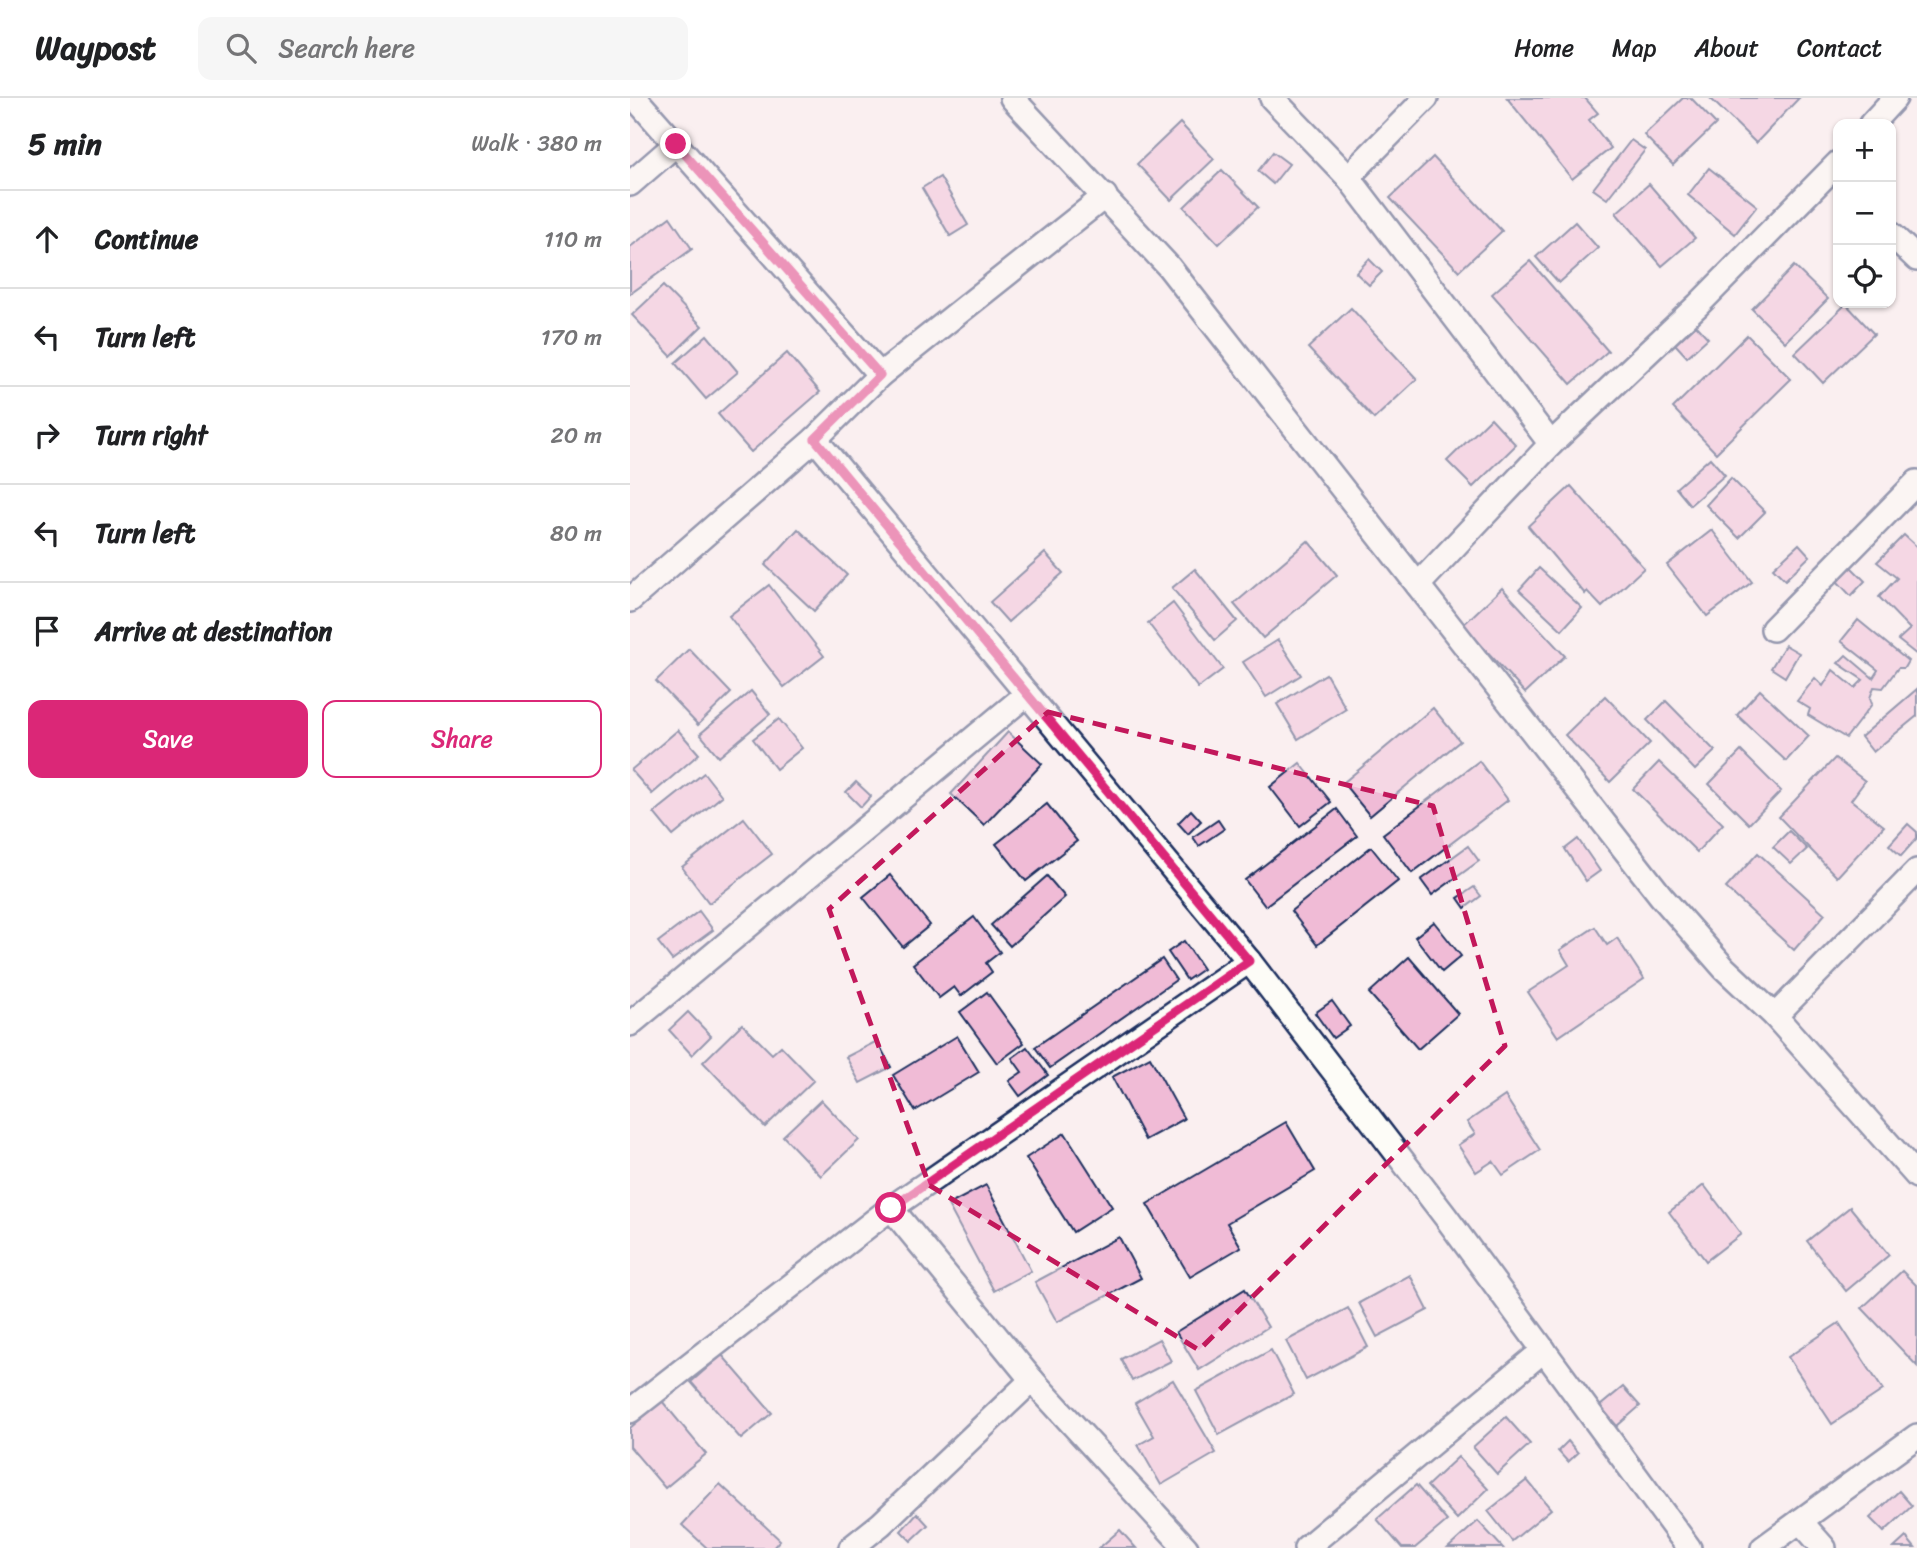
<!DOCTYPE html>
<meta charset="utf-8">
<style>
:root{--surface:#fff;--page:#f6f6f6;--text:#202124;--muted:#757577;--line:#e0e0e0;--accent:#db2777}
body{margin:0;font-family:Sriracha,sans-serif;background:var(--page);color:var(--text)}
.controls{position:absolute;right:21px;top:21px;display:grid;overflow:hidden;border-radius:14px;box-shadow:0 2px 5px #0004}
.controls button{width:63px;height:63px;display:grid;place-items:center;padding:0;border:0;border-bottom:2px solid var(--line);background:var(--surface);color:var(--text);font:35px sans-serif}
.stop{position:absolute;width:21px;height:21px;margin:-16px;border:5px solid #db2777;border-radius:50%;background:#fff}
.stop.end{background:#db2777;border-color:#fff;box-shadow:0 2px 7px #0008}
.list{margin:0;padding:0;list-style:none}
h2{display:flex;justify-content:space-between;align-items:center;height:91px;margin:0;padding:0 28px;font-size:30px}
h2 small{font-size:23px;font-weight:400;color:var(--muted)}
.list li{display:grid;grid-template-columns:46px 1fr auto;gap:21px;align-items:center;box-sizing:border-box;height:98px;padding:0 28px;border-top:2px solid var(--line)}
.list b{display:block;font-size:26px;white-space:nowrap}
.list em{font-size:23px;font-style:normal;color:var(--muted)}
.actions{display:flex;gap:14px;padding:21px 28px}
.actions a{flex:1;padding:16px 0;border:2px solid var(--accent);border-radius:14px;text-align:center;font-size:24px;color:var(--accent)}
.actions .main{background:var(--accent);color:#fff}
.icon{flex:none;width:38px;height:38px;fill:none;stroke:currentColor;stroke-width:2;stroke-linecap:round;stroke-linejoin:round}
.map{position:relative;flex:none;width:1287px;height:1450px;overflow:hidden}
header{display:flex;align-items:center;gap:42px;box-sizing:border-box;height:98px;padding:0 35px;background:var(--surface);border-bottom:2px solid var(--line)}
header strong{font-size:33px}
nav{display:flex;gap:38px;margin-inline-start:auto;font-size:24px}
.search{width:490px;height:63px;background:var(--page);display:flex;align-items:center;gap:18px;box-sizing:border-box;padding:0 24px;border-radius:14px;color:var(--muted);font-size:26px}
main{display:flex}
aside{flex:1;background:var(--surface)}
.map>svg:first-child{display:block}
</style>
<header>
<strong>Waypost</strong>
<div class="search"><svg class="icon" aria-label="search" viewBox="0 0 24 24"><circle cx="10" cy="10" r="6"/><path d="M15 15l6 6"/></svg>Search here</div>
<nav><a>Home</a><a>Map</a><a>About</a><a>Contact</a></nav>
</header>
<main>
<aside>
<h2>5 min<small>Walk · 380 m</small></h2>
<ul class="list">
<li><svg class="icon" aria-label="ahead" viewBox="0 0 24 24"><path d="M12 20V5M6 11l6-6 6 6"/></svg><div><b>Continue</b></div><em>110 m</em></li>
<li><svg class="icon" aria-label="left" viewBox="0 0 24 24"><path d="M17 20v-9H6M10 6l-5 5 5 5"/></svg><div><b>Turn left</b></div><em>170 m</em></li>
<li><svg class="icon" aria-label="right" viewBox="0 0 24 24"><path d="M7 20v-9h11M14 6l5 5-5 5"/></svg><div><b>Turn right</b></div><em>20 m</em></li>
<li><svg class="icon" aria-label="left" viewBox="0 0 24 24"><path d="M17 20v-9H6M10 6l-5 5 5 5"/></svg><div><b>Turn left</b></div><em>80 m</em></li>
<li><svg class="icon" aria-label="arrive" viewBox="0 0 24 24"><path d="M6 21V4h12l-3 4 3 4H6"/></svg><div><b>Arrive at destination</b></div></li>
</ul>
<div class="actions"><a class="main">Save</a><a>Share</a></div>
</aside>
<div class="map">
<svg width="1287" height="1450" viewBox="0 0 1287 1450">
<rect width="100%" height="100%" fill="#faeff0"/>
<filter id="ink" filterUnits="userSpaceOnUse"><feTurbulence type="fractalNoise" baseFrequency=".0143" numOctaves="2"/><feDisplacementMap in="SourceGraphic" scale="14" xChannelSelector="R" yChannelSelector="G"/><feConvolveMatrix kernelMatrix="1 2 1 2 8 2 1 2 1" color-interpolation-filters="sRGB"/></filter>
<g filter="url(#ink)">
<g fill="#f0bbd6" stroke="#1b2f5e" stroke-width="2">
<path d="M877 0H955L968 15 959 22 981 50 942 81Z"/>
<path d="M1053 0H1061L1086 26 1043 67 1014 37Z"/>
<path d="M1080 0H1169L1126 45Z"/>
<path d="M550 25 584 61 541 102 507 66Z"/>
<path d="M1001 42 1015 52 977 101 963 91Z"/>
<path d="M643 54 659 66 643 86 628 73Z"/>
<path d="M803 59 872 133 829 173 760 100Z"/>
<path d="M1079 70 1127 108 1105 136 1058 97Z"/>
<path d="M592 72 628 109 589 146 554 109Z"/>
<path d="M310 79 338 127 320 138 292 90Z"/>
<path d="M1019 86 1065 140 1032 168 986 115Z"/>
<path d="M40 119 62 151 0 196V149Z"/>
<path d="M945 124 968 150 929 185 906 159Z"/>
<path d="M739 161 752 174 739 187 726 175Z"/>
<path d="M900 163 978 253 941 286 862 196Z"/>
<path d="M1164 168 1198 201 1155 244 1122 211Z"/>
<path d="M33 188 72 228 41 258 2 217Z"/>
<path d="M1216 206 1244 236 1193 285 1165 255Z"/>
<path d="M721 210 787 281 744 321 678 250Z"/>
<path d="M1066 227 1078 240 1057 259 1045 246Z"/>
<path d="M77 237 108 274 76 301 45 265Z"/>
<path d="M1117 237 1161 281 1086 355 1043 310Z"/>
<path d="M157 255 190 294 121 354 88 316Z"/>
<path d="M861 320 886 347 843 389 817 363Z"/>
<path d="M1080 360 1095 377 1060 407 1046 390Z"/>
<path d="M1101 380 1135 414 1109 440 1076 407Z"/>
<path d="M941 388 1014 470 972 509 957 493 955 496 898 428Z"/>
<path d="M168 431 217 477 184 513 135 467Z"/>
<path d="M1082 432 1122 484 1077 518 1037 467Z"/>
<path d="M1274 437 1287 449V557L1268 542 1280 531 1249 499 1267 480 1247 464Z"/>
<path d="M678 443 707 477 633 540 604 506Z"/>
<path d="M1169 446 1180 458 1155 482 1143 470Z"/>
<path d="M415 455 433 475 378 524 360 504Z"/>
<path d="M1220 468 1235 483 1221 498 1206 482Z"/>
<path d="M909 470 952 510 932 532 889 492Z"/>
<path d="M565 471 607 523 585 542 542 490Z"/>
<path d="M139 487 194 558 154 589 99 518Z"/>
<path d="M872 490 935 558 895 595 833 527Z"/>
<path d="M543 505 593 571 568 590 518 525Z"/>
<path d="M1228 522 1278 563 1274 570H1268L1253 590 1244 589 1240 600 1242 606 1216 640 1178 617 1180 611 1167 603 1185 580 1193 588 1203 572 1225 590 1233 582 1208 565 1216 557 1243 580 1248 572 1211 543Z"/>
<path d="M648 542 671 577 636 599 613 564Z"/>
<path d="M1155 547 1169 555 1155 579 1141 570Z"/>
<path d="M59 551 101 595 68 627 26 583Z"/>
<path d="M696 576 716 611 668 641 647 606Z"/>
<path d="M1287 591V618L1243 654 1231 639Z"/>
<path d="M1130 592 1179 638 1156 663 1107 617Z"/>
<path d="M121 593 140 616 89 659 70 636Z"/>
<path d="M975 598 1020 645 980 684 935 637Z"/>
<path d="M1036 603 1085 653 1065 672 1017 622Z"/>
<path d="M803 610 830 643 740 718 713 685Z"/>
<path d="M149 621 172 650 146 671 123 641Z"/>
<path d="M48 632 69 656 22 696 1 672Z"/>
<path d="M378 634 412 666 354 727 321 696Z"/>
<path d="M1111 653 1151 693 1119 726 1079 686Z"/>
<path d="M1205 660 1235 683 1221 702 1254 728 1207 779 1149 719Z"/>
<path d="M849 663 878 702 782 775 753 736Z"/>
<path d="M1029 664 1093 726 1067 754 1003 691Z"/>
<path d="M670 665 701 704 670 728 640 689Z"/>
<path d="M74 675 92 698 43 738 24 715Z"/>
<path d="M226 684 241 698 231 709 216 694Z"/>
<path d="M417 706 447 743 396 783 366 746Z"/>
<path d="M707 711 727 738 635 808 615 782Z"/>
<path d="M561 712 571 723 558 736 548 725Z"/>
<path d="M114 720 142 756 79 805 52 769Z"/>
<path d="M588 722 594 731 569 748 563 739Z"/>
<path d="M1278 726 1287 734V740L1271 758 1259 747Z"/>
<path d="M1159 733 1177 751 1161 766 1143 749Z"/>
<path d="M948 741 970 773 956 783 935 751Z"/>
<path d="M838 748 849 763 802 797 791 782Z"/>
<path d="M741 749 768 783 687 847 661 813Z"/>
<path d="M1128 755 1195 816 1164 852 1096 790Z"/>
<path d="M260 777 300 827 273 849 233 799Z"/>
<path d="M417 778 435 799 380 848 361 827Z"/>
<path d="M844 789 851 798 835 810 828 800Z"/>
<path d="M69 813 83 832 42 862 28 844Z"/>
<path d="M344 819 370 854 356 865 362 874 331 898 324 889 309 900 283 866Z"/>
<path d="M804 824 831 858 812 874 785 839Z"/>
<path d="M965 829 977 847 987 840 1014 881 928 939 898 894 939 867 930 852Z"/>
<path d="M554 843 573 871 557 882 538 854Z"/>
<path d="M779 859 828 916 788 951 739 895Z"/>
<path d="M532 861 546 882 420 970 405 949Z"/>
<path d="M357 894 394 945 367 965 330 914Z"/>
<path d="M702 903 720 928 703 940 685 915Z"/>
<path d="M58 914 81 938 62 957 39 932Z"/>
<path d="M112 926 142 956 151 948 184 982 135 1029 73 964Z"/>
<path d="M327 938 349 974 285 1013 263 977Z"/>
<path d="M247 943 261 969 230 985 216 959Z"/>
<path d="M397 949 418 977 390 998 379 983 392 974 382 960Z"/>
<path d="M520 959 554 1021 515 1042 482 979Z"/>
<path d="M875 998 910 1052 873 1077 863 1063 846 1074 828 1047 845 1036 837 1024Z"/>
<path d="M191 1002 229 1042 191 1078 153 1038Z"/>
<path d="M656 1024 685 1073 597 1125 611 1149 560 1179 517 1106Z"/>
<path d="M435 1035 482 1109 443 1134 396 1060Z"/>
<path d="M356 1087 401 1173 364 1193 318 1107Z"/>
<path d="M1074 1087 1111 1136 1076 1163 1039 1114Z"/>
<path d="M1220 1109 1259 1157 1216 1193 1177 1143Z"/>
<path d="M489 1139 511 1180 427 1224 405 1184Z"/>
<path d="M1272 1173 1287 1188V1268L1232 1210Z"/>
<path d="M780 1177 798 1212 747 1239 729 1205Z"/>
<path d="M615 1191 638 1229 569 1272 546 1234Z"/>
<path d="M718 1210 738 1249 676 1282 656 1243Z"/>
<path d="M1209 1225 1253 1292 1202 1326 1158 1259Z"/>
<path d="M529 1241 541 1263 502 1283 491 1261Z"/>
<path d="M641 1252 664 1296 589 1337 566 1293Z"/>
<path d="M92 1257 142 1315 111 1341 61 1284Z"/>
<path d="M543 1282 586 1355 531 1387 508 1347 524 1338 505 1305Z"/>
<path d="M993 1289 1010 1308 987 1328 970 1308Z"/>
<path d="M32 1303 76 1356 35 1390 0 1349V1330Z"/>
<path d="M876 1319 900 1346 867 1376 843 1349Z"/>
<path d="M938 1343 948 1355 938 1364 928 1353Z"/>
<path d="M828 1359 858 1391 827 1421 797 1388Z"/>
<path d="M897 1382 921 1411 882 1443 858 1413Z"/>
<path d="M90 1386 150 1442 143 1450H77L52 1427Z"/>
<path d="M786 1387 817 1423 785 1450H772L747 1421Z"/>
<path d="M1269 1393 1282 1408 1254 1434 1240 1420Z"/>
<path d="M287 1415 298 1427 281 1443 271 1433Z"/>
<path d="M848 1423 873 1450H818Z"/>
<path d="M490 1432 506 1450H469Z"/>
<path d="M1276 1439 1285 1450H1264Z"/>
</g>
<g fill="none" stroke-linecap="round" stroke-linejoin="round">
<g stroke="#1b2f5e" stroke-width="28">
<g id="street">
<path d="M5 0 250 277"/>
<path d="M382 0 539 169 1031 798 1094 870 1145 918 1287 1078"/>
<path d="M642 0 718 79 921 346"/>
<path d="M1241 26 1265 0"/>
<path d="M718 79 796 0"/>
<path d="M0 86 46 46"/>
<path d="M1261 136 1287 161"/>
<path d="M185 341 619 863 815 1118 1059 1450"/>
<path d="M788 487 921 346 1068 207 1208 65"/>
<path d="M0 502 185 341 250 277 475 98"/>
<path d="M1143 531 1287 384"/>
<path d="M1145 918 1287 773"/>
<path d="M0 926 397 596"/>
<path d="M261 1110 402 1282 556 1450"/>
<path d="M0 1313 261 1110 619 863"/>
<path d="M1170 1423 1194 1450"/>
<path d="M221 1450 251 1426 402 1282"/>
<path d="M676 1450 914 1252"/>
<path d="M1133 1450 1287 1338"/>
</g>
</g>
<use href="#street" stroke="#fdfcf7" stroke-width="23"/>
</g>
</g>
<g fill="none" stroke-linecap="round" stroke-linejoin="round" filter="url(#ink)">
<path stroke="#db2777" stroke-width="9" d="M46 46 250 277 185 341 619 863 261 1110"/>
</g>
<path d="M0 0H1287V1450H0ZM418 614 803 708 875 948 569 1252 299 1087 199 811Z" fill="#faeff0" fill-opacity=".55" fill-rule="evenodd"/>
<path fill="none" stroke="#c2185b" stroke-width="5" stroke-dasharray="14 9" stroke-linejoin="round" d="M418 614 803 708 875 948 569 1252 299 1087 199 811Z"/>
</svg>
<div class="controls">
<button>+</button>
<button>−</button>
<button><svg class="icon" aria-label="locate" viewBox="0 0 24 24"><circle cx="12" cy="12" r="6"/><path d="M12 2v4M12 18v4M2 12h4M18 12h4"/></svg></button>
</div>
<div class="stop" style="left:261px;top:1110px"></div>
<div class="stop end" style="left:46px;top:46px"></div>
</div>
</main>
